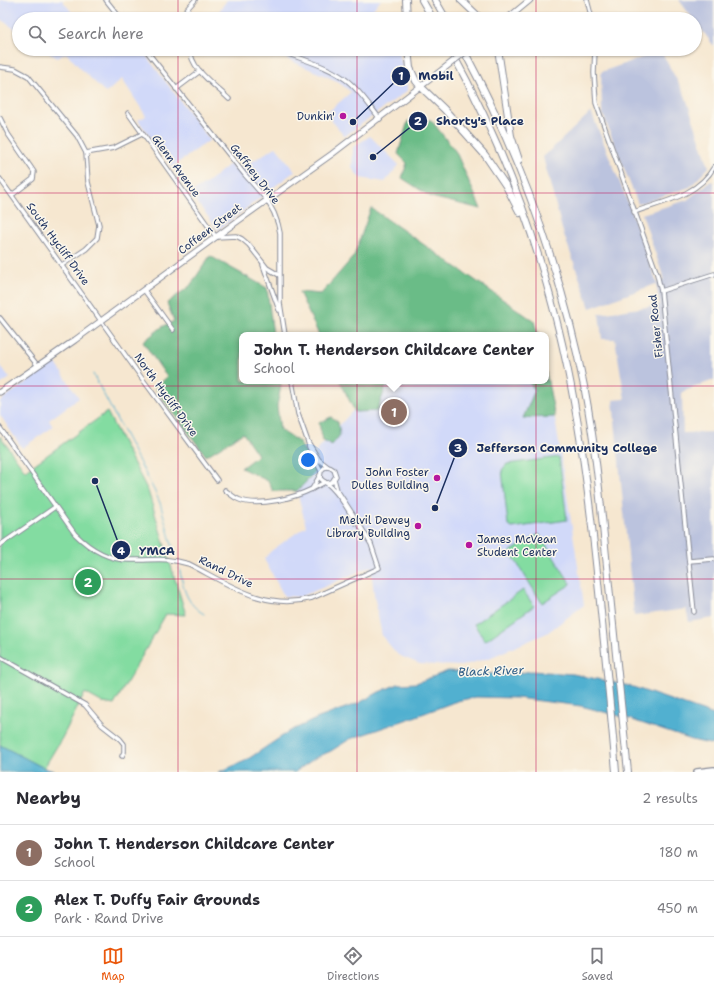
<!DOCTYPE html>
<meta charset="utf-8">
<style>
:root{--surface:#fff;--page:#f7f7f7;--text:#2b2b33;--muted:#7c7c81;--line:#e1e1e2;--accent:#ea580c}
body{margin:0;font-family:"Shantell Sans",sans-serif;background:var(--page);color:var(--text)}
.you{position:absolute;left:308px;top:460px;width:14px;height:14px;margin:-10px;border:3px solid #fff;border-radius:50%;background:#1a73e8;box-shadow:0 0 0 6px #1a73e833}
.badge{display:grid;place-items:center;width:26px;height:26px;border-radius:50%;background:var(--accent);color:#fff;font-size:13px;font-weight:700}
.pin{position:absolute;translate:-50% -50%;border:2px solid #fff;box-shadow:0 1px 4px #0006}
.popup{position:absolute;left:239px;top:332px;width:310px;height:52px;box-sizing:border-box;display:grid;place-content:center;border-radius:8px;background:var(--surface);filter:drop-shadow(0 1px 3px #0005);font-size:13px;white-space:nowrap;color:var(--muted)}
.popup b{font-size:15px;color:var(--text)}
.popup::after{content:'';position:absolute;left:50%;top:100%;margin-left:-8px;border:8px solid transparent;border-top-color:var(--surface)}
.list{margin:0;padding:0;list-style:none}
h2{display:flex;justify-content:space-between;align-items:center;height:52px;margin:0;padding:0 16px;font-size:17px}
h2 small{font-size:13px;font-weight:400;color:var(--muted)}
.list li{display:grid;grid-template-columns:26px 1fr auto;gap:12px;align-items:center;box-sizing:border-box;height:56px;padding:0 16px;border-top:1px solid var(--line)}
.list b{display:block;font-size:15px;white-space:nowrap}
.list p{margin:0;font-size:13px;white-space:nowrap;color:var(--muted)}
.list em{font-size:13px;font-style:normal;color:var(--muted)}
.icon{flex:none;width:22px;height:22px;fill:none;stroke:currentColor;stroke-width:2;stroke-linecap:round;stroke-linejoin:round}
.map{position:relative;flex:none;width:714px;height:772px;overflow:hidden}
.search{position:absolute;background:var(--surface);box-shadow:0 1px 3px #0004;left:12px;right:12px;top:12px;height:44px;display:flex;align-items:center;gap:10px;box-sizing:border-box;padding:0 14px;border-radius:22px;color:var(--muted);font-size:15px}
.sheet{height:164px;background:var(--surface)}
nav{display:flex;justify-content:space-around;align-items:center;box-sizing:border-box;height:56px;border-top:1px solid var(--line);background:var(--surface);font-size:11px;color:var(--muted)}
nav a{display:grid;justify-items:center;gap:2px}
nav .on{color:var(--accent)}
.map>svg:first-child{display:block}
</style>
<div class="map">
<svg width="714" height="772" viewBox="0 0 714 772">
<rect width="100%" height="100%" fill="#fbf7ec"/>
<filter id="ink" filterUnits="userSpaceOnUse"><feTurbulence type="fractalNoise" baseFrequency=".025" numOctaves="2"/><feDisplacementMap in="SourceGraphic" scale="8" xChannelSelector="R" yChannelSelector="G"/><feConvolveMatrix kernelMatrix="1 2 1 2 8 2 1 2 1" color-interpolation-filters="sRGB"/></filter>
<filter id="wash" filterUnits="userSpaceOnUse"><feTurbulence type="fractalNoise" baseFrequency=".012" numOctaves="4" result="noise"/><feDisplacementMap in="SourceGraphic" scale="16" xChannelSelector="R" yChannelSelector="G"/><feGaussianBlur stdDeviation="0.9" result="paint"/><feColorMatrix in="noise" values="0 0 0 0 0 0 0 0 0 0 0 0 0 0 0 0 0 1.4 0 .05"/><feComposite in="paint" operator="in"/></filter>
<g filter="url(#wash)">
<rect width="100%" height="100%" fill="#f6e7d0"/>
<g fill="#d1d9f9">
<path d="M0 0H62L74 15 69 19H19V32L0 19Z"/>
<path d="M227 0H381L365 18 368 19H225L219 11Z"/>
<path d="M44 49H141L210 140 172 167 138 120 146 116 122 79 106 93 82 70 66 53 57 58Z"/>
<path d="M275 49H398L408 90 345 136 326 114 351 92 337 81 282 57Z"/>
<path d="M370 136 399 165 385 182 360 178 352 168 353 147Z"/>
<path d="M276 147 295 171 218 230 190 193 207 183 230 164 234 169 246 165Z"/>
<path d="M55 362 79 398 49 420 53 427 22 448 0 415V401Z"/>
<path d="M0 365 10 378 0 385Z"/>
<path d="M383 381H535L553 405 584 605 547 633 489 658 461 666 420 664 398 655 382 636 374 594 371 566 331 584 300 597 284 596 264 559 271 551 306 526 297 491 317 471 316 451 359 404Z"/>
</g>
<g fill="#bbc3de">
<path d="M679 0H714V46L695 21V19H693Z"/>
<path d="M661 51 685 95 709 167 690 187 638 204 602 112 601 72Z"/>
<path d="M591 112 629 205 657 284 664 279 642 214 687 200 711 181 714 183V380L682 392 683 433 714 432V618L689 622 686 609 634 616 613 400 625 399 615 339H602L599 314 660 305 656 284 590 308 562 229 543 157Z"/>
</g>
<g fill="#83dca1" stroke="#4f8680">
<path d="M107 412 148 491 186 615 166 614 114 705 103 703 85 693 62 738 44 768 0 745V436L25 471Z"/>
<path d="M559 457 567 520 512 528 508 525 502 470 507 464Z"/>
<path d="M539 534 571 584 542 603 510 552Z"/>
<path d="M523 590 534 606 485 641 474 624Z"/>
</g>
<g fill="#6abc87" stroke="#427672">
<path d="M431 120 456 152 481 209 431 197 402 178 407 163 398 154 408 121Z"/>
<path d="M371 208 534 321 538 335H319L299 292 321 294 354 256Z"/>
<path d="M210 256 267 288 273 335H242V381H280L281 386 277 406 280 430 299 442 317 471 297 491H273L268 481 241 468 258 455 243 433 206 456 155 388 167 377 143 342 162 327 174 321 167 303 190 286Z"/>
<path d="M546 372 555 417 523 418 535 390 528 381H546Z"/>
<path d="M340 381H388L377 411 355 412Z"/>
<path d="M331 417 338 422 340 435 332 445 323 441 319 423Z"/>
</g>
<g fill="#51b0d0" stroke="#367097">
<path d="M448 671 509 675 531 671 573 674 630 686 714 715V745L692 740 623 717 581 706 517 698 476 697 457 701 414 717 350 739 331 751 315 758 295 772H219L245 761 290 731 316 719 359 703 379 692 398 684 416 683Z"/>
<path d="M0 745 44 768 57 772H0Z"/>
</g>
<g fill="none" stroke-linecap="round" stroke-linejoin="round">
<g stroke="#51b0d0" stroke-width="1">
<path d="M93 374 155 492 160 503 174 552"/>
<path d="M179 568C184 588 185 603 204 614"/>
</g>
</g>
</g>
<g filter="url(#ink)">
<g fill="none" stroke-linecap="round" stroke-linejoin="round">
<g stroke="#888b97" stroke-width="5.5">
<g id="street">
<path d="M106 0 121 19"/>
<path d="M587 0 592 19"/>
<path d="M178 19 195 0"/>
<path d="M145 49 245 175 267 200 274 213 278 224 280 233V303L285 335"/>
<path d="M191 49C188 67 217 87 229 99"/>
<path d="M595 49 594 73 596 103 657 274 661 291 694 612"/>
<path d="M289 54C307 61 329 67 345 79 358 88 370 106 380 119"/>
<path d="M0 67 15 69 28 76 77 136 86 153 88 182 99 225 97 238 86 249 62 265"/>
<path d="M176 89 200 71"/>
<path d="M128 113 216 237 236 236 242 239 249 245 267 268 279 275"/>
<path d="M0 118 8 134 34 172 33 179 12 195"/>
<path d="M86 153 114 148 142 134"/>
<path d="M0 179 141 377 217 480"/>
<path d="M634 212C662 202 698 196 714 167"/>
<path d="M263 265 279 310"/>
<path d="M144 290 173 330"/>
<path d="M661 291 714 274"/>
<path d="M0 318 38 366"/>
<path d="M292 381 298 414 308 442"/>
<path d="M0 428 75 534C91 550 111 561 133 560 156 560 166 557 189 564 230 585 265 611 312 598L379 568 371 544 359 524"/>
<path d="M321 471 309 447 308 442 319 460 328 467"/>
<path d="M320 475 312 489 325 482"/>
<path d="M327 483 332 482 336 476 334 470C329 466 324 466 321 471L320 478C323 482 328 483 332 488 342 498 349 511 356 523L359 524 337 490 334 479"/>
<path d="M225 490C230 494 234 498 240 500 259 507 294 498 312 489"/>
<path d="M0 545 55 507"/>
<path d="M689 561 714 559"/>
<path d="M0 657 85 705 102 725 120 739 124 744V752L122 756"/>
</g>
</g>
<g stroke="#888b97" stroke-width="7">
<g id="secondary">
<path d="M507 19 530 0"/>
<path d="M0 392 75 340 235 223 332 154 442 70"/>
</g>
</g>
<g stroke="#888b97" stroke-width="8">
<path id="primary" d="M697 772 714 770"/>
</g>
<g stroke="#888b97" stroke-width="8">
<g id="highway">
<path d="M406 0 407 19"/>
<path d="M422 0 433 19"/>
<path d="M435 0 446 19"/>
<path d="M461 0 481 19"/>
<path d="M408 49 410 68 416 81 421 87 444 109 485 155 506 186 520 213"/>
<path d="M450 49C493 127 527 210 550 296 577 393 589 492 599 592 605 652 611 712 616 772"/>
<path d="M463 49C520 156 562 272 585 391 596 449 601 508 607 566 614 635 621 703 628 772"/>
<path d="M498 49 511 136 519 160"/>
</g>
</g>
<use href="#street" stroke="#fff" stroke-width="3.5"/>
<use href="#secondary" stroke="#fff" stroke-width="5"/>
<use href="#primary" stroke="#fff" stroke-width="5.5"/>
<use href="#highway" stroke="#fff" stroke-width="6"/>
<g stroke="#888b97" stroke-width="7" stroke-linecap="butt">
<path id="secondary-bridge" d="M442 70 469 49"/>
</g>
<use href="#secondary-bridge" stroke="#fff" stroke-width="5"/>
</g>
</g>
<path fill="none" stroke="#c2185b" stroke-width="1" stroke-opacity="0.55" d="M178 0V19M357 0V19M536 0V19M178 49V772M357 49V772M536 49V772M0 193H714M0 386H714M0 579H714"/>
<g fill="#b5179e" stroke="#fbf7ec" stroke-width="1.5">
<circle cx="343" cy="116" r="4"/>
<circle cx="437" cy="478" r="4"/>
<circle cx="418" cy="526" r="4"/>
<circle cx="469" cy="545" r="4"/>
</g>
<g text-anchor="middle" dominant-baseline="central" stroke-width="3" stroke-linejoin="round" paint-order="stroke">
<g font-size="11" fill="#1b2f5e" stroke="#fbf7ec" text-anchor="end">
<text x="335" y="116">Dunkin'</text>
<text x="429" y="472">John Foster<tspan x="429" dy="13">Dulles Building</tspan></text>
<text x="410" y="520">Melvil Dewey<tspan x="410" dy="13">Library Building</tspan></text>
<text x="477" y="539" text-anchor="start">James McVean<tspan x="477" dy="13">Student Center</tspan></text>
</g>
<g font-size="11" fill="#1b2f5e" stroke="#fbf7ec">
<text transform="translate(176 166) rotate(54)">Glenn Avenue</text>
<text transform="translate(255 174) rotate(52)">Gaffney Drive</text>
<text transform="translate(210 229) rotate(-37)">Coffeen Street</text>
<text transform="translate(58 244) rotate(54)">South Hycliff Drive</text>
<text transform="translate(656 326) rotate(-96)">Fisher Road</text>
<text transform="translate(166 395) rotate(54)">North Hycliff Drive</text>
<text transform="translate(226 572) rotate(26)">Rand Drive</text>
</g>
<g font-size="12" font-style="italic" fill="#2e5c86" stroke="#fbf7ec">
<text transform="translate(491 671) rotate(-2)">Black River</text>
</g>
</g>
<path fill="none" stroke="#1b2f5e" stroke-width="1.5" d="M353 122L401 76M373 157L418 121M435 508L458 448M95 481L121 550"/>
<g fill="#1b2f5e" stroke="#fbf7ec" stroke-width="1.5">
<circle cx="353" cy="122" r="4"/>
<circle cx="373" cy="157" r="4"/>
<circle cx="435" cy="508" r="4"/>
<circle cx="95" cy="481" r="4"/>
<circle cx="401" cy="76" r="10"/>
<circle cx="418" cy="121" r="10"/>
<circle cx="458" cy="448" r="10"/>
<circle cx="121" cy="550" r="10"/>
</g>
<g font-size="12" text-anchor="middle" font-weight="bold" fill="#fff">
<text x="401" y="80">1</text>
<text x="418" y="125">2</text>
<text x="458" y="452">3</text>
<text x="121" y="555">4</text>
</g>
<g font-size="12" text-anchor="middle" font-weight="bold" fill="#1b2f5e" stroke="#fbf7ec" stroke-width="3" stroke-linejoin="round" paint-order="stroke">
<text x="436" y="80">Mobil</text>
<text x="480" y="125">Shorty's Place</text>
<text x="567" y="452">Jefferson Community College</text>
<text x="157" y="555">YMCA</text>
</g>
</svg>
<div class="you"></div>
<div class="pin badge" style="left:394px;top:412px;background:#8d6e63">1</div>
<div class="popup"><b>John T. Henderson Childcare Center</b>School</div>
<div class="pin badge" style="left:88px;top:582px;background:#2e9e5b">2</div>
<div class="search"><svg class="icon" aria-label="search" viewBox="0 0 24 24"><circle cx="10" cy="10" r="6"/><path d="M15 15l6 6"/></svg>Search here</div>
</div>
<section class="sheet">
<h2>Nearby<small>2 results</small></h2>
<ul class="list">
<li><span class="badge" style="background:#8d6e63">1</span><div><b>John T. Henderson Childcare Center</b><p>School</p></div><em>180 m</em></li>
<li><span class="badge" style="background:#2e9e5b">2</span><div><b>Alex T. Duffy Fair Grounds</b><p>Park · Rand Drive</p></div><em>450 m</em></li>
</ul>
</section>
<nav>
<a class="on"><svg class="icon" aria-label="map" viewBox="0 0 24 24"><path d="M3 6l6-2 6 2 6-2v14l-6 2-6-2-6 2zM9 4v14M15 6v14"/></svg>Map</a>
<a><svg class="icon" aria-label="directions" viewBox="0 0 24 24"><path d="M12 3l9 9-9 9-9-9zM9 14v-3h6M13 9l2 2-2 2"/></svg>Directions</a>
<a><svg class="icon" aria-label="saved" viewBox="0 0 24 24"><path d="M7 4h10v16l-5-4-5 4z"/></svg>Saved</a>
</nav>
